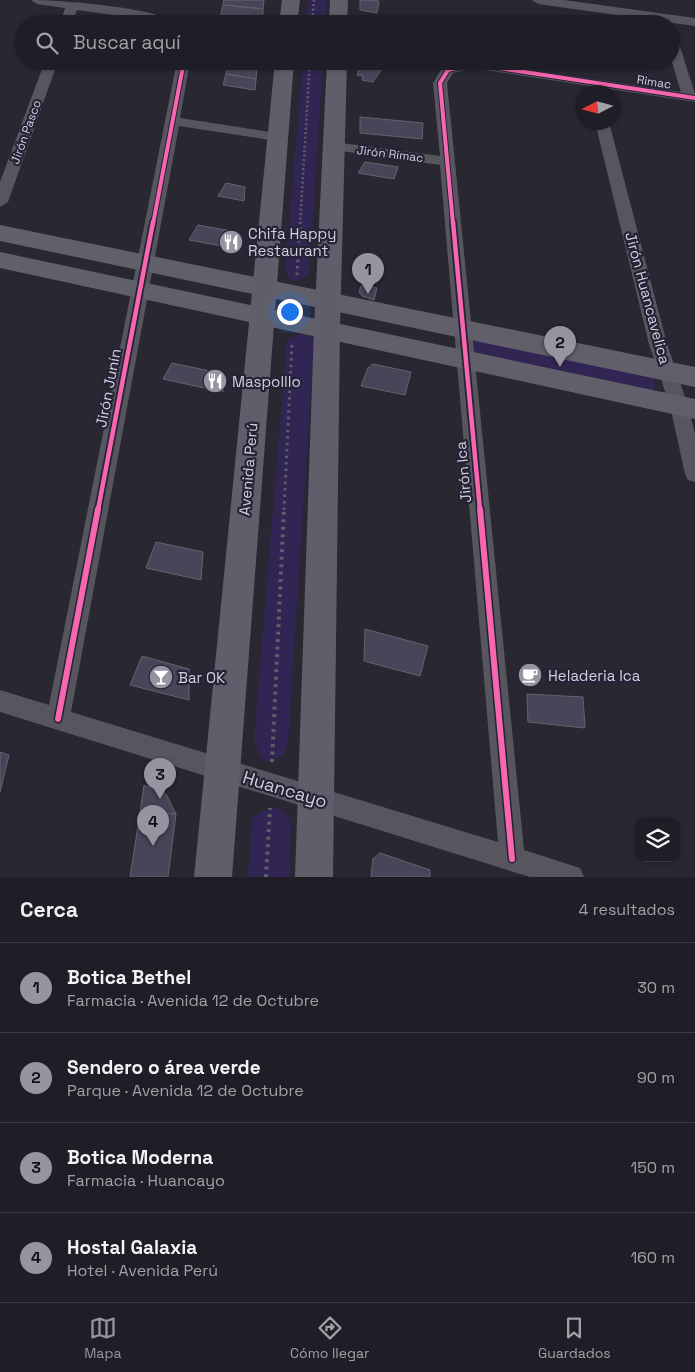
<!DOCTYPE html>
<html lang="es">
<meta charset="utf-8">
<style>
:root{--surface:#1f1d26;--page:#2c2a32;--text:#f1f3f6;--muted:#a1a2a7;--line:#3c3b43;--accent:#9694a0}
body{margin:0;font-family:"Space Grotesk",sans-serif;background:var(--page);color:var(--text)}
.controls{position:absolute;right:15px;bottom:15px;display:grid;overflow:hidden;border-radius:10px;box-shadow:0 1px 4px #0004}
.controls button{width:45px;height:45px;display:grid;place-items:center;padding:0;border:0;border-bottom:1px solid var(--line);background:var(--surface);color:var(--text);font:25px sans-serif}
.compass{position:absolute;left:575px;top:85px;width:45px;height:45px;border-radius:50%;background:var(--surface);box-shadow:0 1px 4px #0004;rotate:264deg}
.you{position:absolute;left:289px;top:311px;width:18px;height:18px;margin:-12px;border:4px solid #fff;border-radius:50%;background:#1a73e8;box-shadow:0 0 0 8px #1a73e833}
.badge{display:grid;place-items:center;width:32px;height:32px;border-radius:50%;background:var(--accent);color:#111;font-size:16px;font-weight:700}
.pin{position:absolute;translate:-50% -41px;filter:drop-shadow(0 1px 2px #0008)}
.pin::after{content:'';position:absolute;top:26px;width:18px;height:15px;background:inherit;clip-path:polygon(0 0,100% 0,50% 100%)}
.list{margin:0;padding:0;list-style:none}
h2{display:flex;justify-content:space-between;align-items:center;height:65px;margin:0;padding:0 20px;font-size:21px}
h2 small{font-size:16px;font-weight:400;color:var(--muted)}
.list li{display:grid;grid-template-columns:32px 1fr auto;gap:15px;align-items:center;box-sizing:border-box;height:90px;padding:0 20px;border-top:1px solid var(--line)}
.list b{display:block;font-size:19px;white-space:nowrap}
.list p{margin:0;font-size:16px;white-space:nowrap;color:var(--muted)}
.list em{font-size:16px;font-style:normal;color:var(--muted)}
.icon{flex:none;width:28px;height:28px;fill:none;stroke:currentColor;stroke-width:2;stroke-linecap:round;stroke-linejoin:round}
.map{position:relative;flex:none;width:695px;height:877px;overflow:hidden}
.search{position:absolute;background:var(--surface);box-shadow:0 1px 4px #0004;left:15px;right:15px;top:15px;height:55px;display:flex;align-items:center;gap:12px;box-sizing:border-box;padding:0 18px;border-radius:28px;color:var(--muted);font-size:19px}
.sheet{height:425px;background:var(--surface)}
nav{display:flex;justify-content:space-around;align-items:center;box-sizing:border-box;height:70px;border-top:1px solid var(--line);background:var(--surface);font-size:14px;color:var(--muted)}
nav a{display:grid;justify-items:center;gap:2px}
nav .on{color:var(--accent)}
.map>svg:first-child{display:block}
</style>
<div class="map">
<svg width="695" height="877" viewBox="0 0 695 877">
<rect width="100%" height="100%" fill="#292732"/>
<g fill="#312653">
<path d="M308 0H327L326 24H306Z"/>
<path d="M303 61H323L309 272 306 277 295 281 289 279 285 270Z"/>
<path d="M302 334 310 336 314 342 288 743 284 754 268 763 260 757 254 739 287 339Z"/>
<path d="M469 339 654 376 655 398 471 357Z"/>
<path d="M274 808 284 811 291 824 289 877H248L252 818 262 811Z"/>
</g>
<g fill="#494559" stroke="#64636d">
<path d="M224 0H264L263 9 223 5Z"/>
<path d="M360 0 379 1 377 13 360 10Z"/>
<path d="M223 5 263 9V21L219 22Z"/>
<path d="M263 21 262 24H231V22Z"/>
<path d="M210 61H258L257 68Z"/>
<path d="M361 61H388L381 70 360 66Z"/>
<path d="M229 64 257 68 256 79 226 74Z"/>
<path d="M360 66 381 70 373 82 362 80 363 76 357 75Z"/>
<path d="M226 74 256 79 255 90 223 85Z"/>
<path d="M360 117 423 123 422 139 360 133Z"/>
<path d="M365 162 398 167 394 179 358 173Z"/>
<path d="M226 183 245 187 244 201 218 196Z"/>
<path d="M198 225 237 232 238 249 189 240Z"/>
<path d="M361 286 377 288 374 300 362 296 359 292Z"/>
<path d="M172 363 224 374 223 392 163 379Z"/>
<path d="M373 364 411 372 405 395 361 386 368 368Z"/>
<path d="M156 542 203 552 201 580 146 568Z"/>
<path d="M365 629 428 646 420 676 364 661Z"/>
<path d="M142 656 189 669V700L130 685Z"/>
<path d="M527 694 583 697 585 728 528 722Z"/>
<path d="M0 752 9 755 0 792Z"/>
<path d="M144 785 166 794 176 814 140 813Z"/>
<path d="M140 813 176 814 168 877H130Z"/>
<path d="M380 853 430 870V877H371L373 859Z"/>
</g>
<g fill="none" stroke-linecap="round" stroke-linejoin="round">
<g stroke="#5f5e66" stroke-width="2.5" stroke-dasharray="2 2.5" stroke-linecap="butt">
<path d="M312 24 314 0"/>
<path d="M300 224 310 61"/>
</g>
<g stroke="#5f5e66" stroke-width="3" stroke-dasharray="2.5 4" stroke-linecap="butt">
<path d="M297 275 300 222"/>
<path d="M284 510 292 343"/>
</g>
<g stroke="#5f5e66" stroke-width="4" stroke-dasharray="3 4.5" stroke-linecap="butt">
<path d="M272 762 284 509"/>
<path d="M266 877 270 808"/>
</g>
<g fill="#57565e" fill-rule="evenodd">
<path d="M31 0C57 0 160 7 176 24H158L149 20 77 10 72 24H60L65 8 37 4Z"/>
<path d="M532 0H564L695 18V26L538 4Z"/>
<path d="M671 33 677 37 695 94V102L472 68 453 73 447 83 524 850 580 868 584 877H530L0 712V690L49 705 177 61H190L180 118 277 133 284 137 277 141 179 126 71 712 498 842 440 165 334 150 327 146 334 142 440 156 433 83 443 67 467 61 681 92 671 59Z"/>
<path d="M45 61H58L8 202 0 207V182Z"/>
<path d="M595 122H609L667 344 688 406 695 434V482L688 480 685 474 670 406 649 344Z"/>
</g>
<g fill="#615f69" fill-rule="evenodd">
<path d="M0 225 695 367V387L0 241Z"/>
<path d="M0 252 695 399V419L0 268Z"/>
</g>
<g fill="#605e6b" fill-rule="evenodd">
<path d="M282 0H300L297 24H279Z"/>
<path d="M330 0H348L347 24H329Z"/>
<path d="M275 61H294L232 877H194Z"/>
<path d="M327 61H347L340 328 333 877H295L314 328Z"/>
</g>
<g stroke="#262336" stroke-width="6">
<g id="cycleway-far2">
<path d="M153 224 184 61"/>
<path d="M453 224 440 83 448 70 472 64 695 98"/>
</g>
</g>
<g stroke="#262336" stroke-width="8">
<g id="cycleway-far1">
<path d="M453 222 480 510"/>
<path d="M98 510 153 222"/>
</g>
</g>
<g stroke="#262336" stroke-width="9">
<g id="cycleway">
<path d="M480 509 512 859"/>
<path d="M58 719 98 509"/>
</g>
</g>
<use href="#cycleway-far2" stroke="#f766af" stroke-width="4"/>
<use href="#cycleway-far1" stroke="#f766af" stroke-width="4.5"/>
<use href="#cycleway" stroke="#f766af" stroke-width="6"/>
</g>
<defs>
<g id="restaurant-disc" transform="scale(1.25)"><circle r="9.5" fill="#9694a0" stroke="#262336"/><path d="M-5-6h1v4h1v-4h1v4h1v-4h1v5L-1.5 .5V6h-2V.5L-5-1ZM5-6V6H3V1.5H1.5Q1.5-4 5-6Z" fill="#fff"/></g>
<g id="cafe-disc" transform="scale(1.25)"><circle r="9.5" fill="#9694a0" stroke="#262336"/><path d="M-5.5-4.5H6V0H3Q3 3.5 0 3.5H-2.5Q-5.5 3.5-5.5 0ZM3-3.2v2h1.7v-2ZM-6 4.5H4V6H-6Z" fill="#fff"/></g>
<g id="bar-disc" transform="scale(1.25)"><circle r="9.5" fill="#9694a0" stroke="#262336"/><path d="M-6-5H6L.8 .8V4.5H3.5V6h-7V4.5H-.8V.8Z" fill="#fff"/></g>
</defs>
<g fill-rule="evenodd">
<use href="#restaurant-disc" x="231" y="242"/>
<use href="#restaurant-disc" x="215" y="381"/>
<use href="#cafe-disc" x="530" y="675"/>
<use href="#bar-disc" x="161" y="677"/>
</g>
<g text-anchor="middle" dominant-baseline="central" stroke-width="4.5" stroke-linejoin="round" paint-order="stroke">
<g font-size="12" fill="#d1cfdc" stroke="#262336">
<text transform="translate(654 82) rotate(9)">Rimac</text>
<text transform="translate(26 132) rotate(-70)">Jirón Pasco</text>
<text transform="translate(390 154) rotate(7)">Jirón Rímac</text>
</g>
<g font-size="15" fill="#d1cfdc" stroke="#262336" text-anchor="start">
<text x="248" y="233">Chifa Happy<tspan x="248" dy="17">Restaurant</tspan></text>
<text x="232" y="381">Maspolllo</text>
<text x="548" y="675">Heladeria Ica</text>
<text x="178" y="677">Bar OK</text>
</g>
<g font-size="15" fill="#d1cfdc" stroke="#262336">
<text transform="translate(648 298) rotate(75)">Jirón Huancavelica</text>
<text transform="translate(108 388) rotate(-79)">Jirón Junín</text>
<text transform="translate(248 469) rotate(-85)">Avenida Perú</text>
<text transform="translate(463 472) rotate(-95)">Jirón Ica</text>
</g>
<g font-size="18" fill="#d1cfdc" stroke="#262336">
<text transform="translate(285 789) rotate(17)">Huancayo</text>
</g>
</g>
</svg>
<div class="controls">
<button><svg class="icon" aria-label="layers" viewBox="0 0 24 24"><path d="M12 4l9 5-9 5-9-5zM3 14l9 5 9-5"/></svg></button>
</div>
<svg class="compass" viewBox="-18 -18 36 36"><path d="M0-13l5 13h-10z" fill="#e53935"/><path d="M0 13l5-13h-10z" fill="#a1a2a7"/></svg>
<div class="you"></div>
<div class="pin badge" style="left:368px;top:294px">1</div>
<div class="pin badge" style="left:560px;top:367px">2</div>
<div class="pin badge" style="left:160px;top:799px">3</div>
<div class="pin badge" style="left:153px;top:846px">4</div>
<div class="search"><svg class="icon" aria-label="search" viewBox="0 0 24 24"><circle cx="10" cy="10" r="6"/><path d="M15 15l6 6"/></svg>Buscar aquí</div>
</div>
<section class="sheet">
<h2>Cerca<small>4 resultados</small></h2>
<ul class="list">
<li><span class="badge">1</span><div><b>Botica Bethel</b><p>Farmacia · Avenida 12 de Octubre</p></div><em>30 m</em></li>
<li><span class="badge">2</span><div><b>Sendero o área verde</b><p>Parque · Avenida 12 de Octubre</p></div><em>90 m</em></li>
<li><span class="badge">3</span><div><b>Botica Moderna</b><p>Farmacia · Huancayo</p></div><em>150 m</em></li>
<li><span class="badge">4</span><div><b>Hostal Galaxia</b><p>Hotel · Avenida Perú</p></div><em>160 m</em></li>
</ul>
</section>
<nav>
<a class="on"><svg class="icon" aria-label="map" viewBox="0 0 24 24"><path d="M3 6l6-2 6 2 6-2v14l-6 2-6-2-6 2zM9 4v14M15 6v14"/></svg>Mapa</a>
<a><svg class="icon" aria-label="directions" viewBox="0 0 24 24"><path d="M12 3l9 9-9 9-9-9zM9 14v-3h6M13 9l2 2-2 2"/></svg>Cómo llegar</a>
<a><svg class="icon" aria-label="saved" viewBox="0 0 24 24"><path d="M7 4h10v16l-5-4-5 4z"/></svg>Guardados</a>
</nav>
